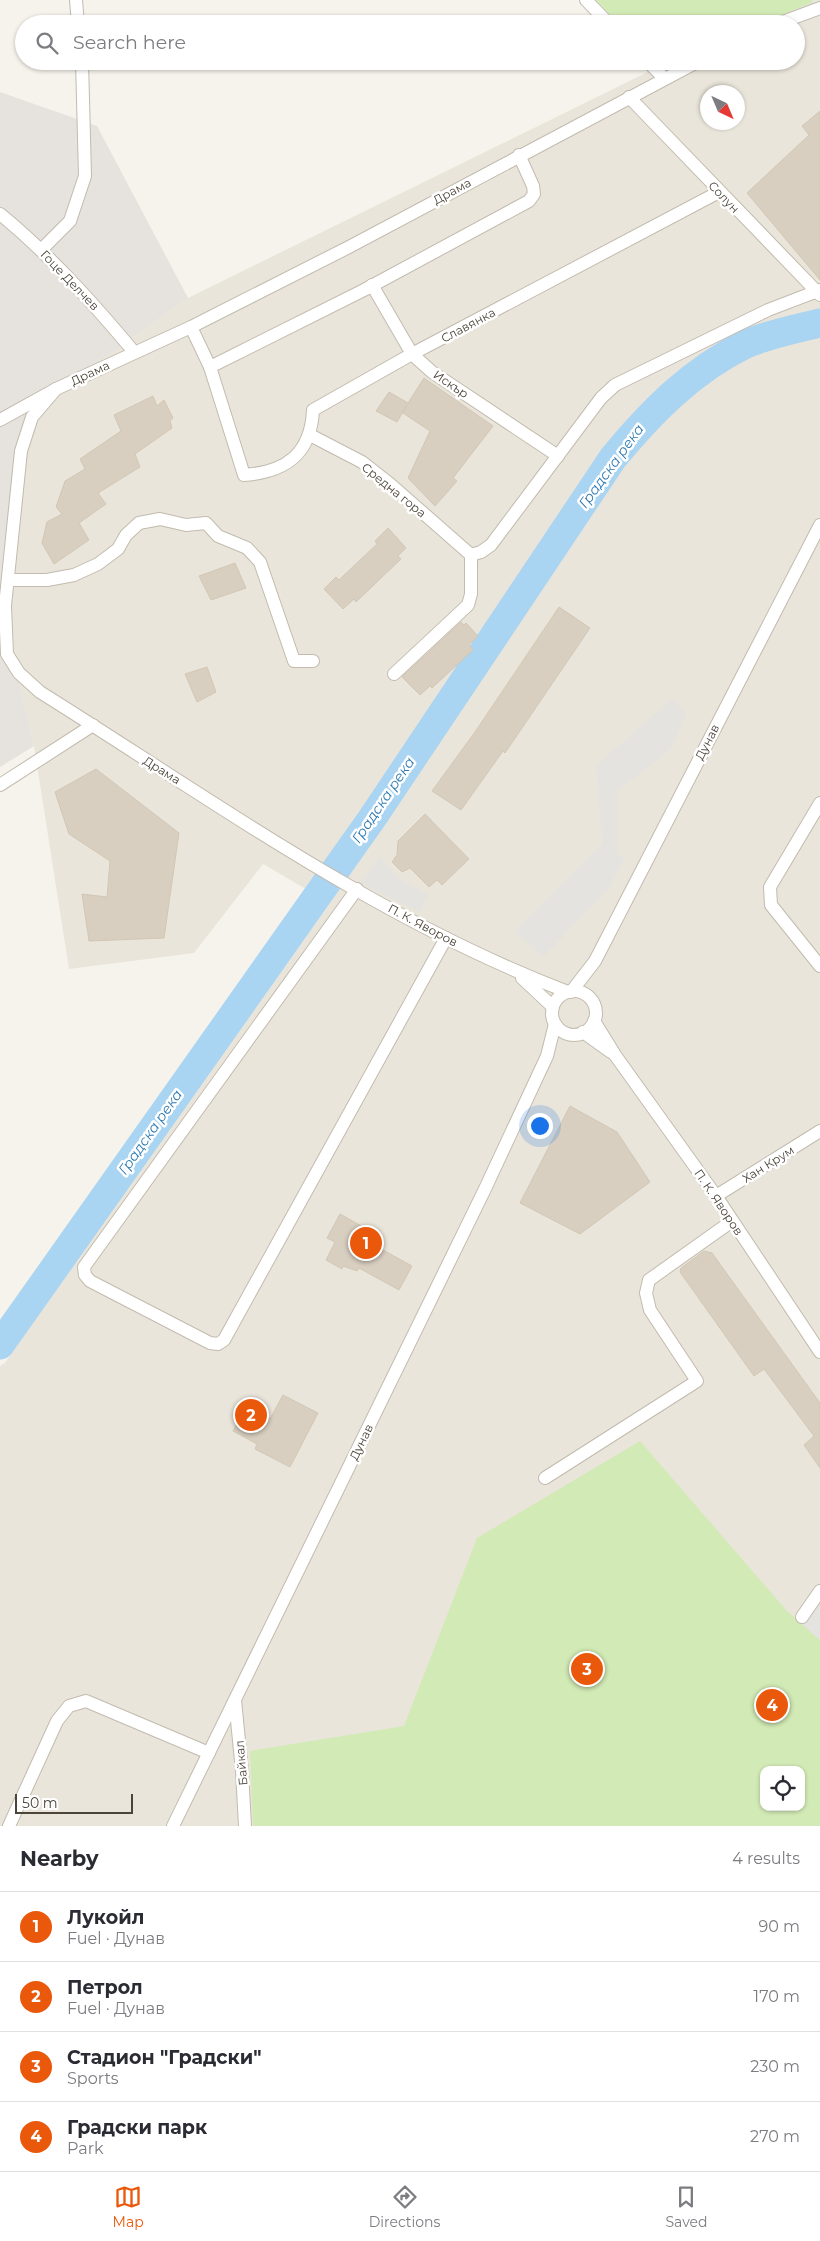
<!DOCTYPE html>
<meta charset="utf-8">
<style>
:root{--surface:#fff;--page:#f2f2f3;--text:#2b2b33;--muted:#7c7c81;--line:#e1e1e2;--accent:#ea580c}
body{margin:0;font-family:Montserrat,sans-serif;background:var(--page);color:var(--text)}
.controls{position:absolute;right:15px;bottom:15px;display:grid;overflow:hidden;border-radius:10px;box-shadow:0 1px 4px #0004}
.controls button{width:45px;height:45px;display:grid;place-items:center;padding:0;border:0;border-bottom:1px solid var(--line);background:var(--surface);color:var(--text);font:25px sans-serif}
.compass{position:absolute;left:700px;top:85px;width:45px;height:45px;border-radius:50%;background:var(--surface);box-shadow:0 1px 4px #0004;rotate:136deg}
.scale{position:absolute;left:15px;bottom:12px;width:118px;box-sizing:border-box;padding-left:5px;border:2px solid #4b4439;border-top:0;font-size:14px;line-height:18px;white-space:nowrap;color:#4b4439;-webkit-text-stroke:4px #fff;paint-order:stroke}
.you{position:absolute;left:539px;top:1125px;width:18px;height:18px;margin:-12px;border:4px solid #fff;border-radius:50%;background:#1a73e8;box-shadow:0 0 0 8px #1a73e833}
.badge{display:grid;place-items:center;width:32px;height:32px;border-radius:50%;background:var(--accent);color:#fff;font-size:16px;font-weight:700}
.pin{position:absolute;translate:-50% -50%;border:2px solid #fff;box-shadow:0 1px 5px #0006}
.list{margin:0;padding:0;list-style:none}
h2{display:flex;justify-content:space-between;align-items:center;height:65px;margin:0;padding:0 20px;font-size:21px}
h2 small{font-size:16px;font-weight:400;color:var(--muted)}
.list li{display:grid;grid-template-columns:32px 1fr auto;gap:15px;align-items:center;box-sizing:border-box;height:70px;padding:0 20px;border-top:1px solid var(--line)}
.list b{display:block;font-size:19px;white-space:nowrap}
.list p{margin:0;font-size:16px;white-space:nowrap;color:var(--muted)}
.list em{font-size:16px;font-style:normal;color:var(--muted)}
.icon{flex:none;width:28px;height:28px;fill:none;stroke:currentColor;stroke-width:2;stroke-linecap:round;stroke-linejoin:round}
.map{position:relative;flex:none;width:820px;height:1826px;overflow:hidden}
.search{position:absolute;background:var(--surface);box-shadow:0 1px 4px #0004;left:15px;right:15px;top:15px;height:55px;display:flex;align-items:center;gap:12px;box-sizing:border-box;padding:0 18px;border-radius:28px;color:var(--muted);font-size:19px}
.sheet{height:345px;background:var(--surface)}
nav{display:flex;justify-content:space-around;align-items:center;box-sizing:border-box;height:70px;border-top:1px solid var(--line);background:var(--surface);font-size:14px;color:var(--muted)}
nav a{display:grid;justify-items:center;gap:2px}
nav .on{color:var(--accent)}
.map>svg:first-child{display:block}
</style>
<div class="map">
<svg width="820" height="1826" viewBox="0 0 820 1826">
<rect width="100%" height="100%" fill="#f6f3ec"/>
<path fill="#eae5da" fill-rule="evenodd" d="M813 0H820V1826H0V1366L5 1363 61 1280 330 903 263 864 194 953 69 969 34 746 10 644 28 413 188 298 660 66 671 61H796V24H760ZM708 92H738V122H708ZM764 1770H801V1807H764Z"/>
<path fill="#e6e2dd" d="M0 92 97 126 188 298 28 413 10 644 34 746 0 767Z"/>
<g fill="#d2eab5" fill-rule="evenodd">
<path d="M596 0H812L813 2 760 24H619Z"/>
<path d="M640 1441 787 1611 820 1640V1826H253L250 1751 404 1726 477 1538ZM764 1770H801V1807H764Z"/>
</g>
<g fill="#e5e3e0">
<path d="M673 698 686 715 671 749 617 791V854L625 857 610 887 543 957 515 931 602 843 596 766Z"/>
<path d="M379 857 398 878 429 895 419 912 360 883Z"/>
<path d="M820 1598V1640L801 1623Z"/>
</g>
<g fill="none" stroke-linecap="round" stroke-linejoin="round">
<path stroke="#a9d4f2" stroke-width="29" d="M0 1345 373 817 613 458C650 413 692 370 746 344 766 335 798 328 820 323"/>
</g>
<g fill="#d8cfc1" stroke="#d3c7b4">
<path d="M820 111V280L747 193 809 135 802 126Z"/>
<path d="M424 378 493 426 453 478 457 481 435 506 408 478 430 431 403 413 407 405 397 422 376 411 389 392 408 403Z"/>
<path d="M153 396 157 406 164 400 173 418 170 421 172 428 135 454 140 467 98 493 106 504 79 523 89 540 54 564 42 543 47 522 62 514 56 507 65 481 85 469 80 459 121 431 114 415Z"/>
<path d="M388 528 406 548 398 556 401 559 356 602 354 599 343 609 324 589 336 577 339 580 377 544 375 541Z"/>
<path d="M235 563 246 588 211 600 199 576Z"/>
<path d="M559 607 590 628 505 753 503 751 461 810 432 791 475 732Z"/>
<path d="M461 622 464 625 466 623 478 636 469 645 473 650 432 688 430 686 420 695 402 677Z"/>
<path d="M207 667 216 692 197 702 185 674Z"/>
<path d="M96 769 179 833 164 938 89 941 82 894 107 897 110 861 69 834 55 792Z"/>
<path d="M425 814 469 859 442 885 437 880 429 887 410 868 402 872 392 862 397 855 398 841Z"/>
<path d="M570 1106 617 1132 650 1182 580 1234 520 1203Z"/>
<path d="M340 1214 372 1232 369 1237 374 1240 372 1244 412 1266 399 1290 359 1268 357 1271 343 1266 342 1269 326 1260 335 1242 327 1238Z"/>
<path d="M704 1251 712 1253 820 1403V1468L804 1445 814 1436 764 1369 754 1376 680 1272 681 1268Z"/>
<path d="M283 1395 318 1413 290 1467 255 1449 257 1444 233 1431 247 1406 270 1419Z"/>
</g>
<g fill="none" stroke-linecap="round" stroke-linejoin="round">
<g stroke="#c2bbae" stroke-width="14">
<g id="street">
<path d="M76 0 78 24"/>
<path d="M586 0 609 24"/>
<path d="M777 24 820 8"/>
<path d="M647 61 664 78"/>
<path d="M629 97 820 295"/>
<path d="M0 214C50 255 93 303 134 352"/>
<path d="M41 250 70 221 85 176 82 61"/>
<path d="M372 285 412 354 432 372 558 456"/>
<path d="M191 327 210 367 244 475C286 472 311 454 313 410L412 354 719 192"/>
<path d="M210 367 364 290 529 201 534 194 533 186 519 155"/>
<path d="M56 389 32 417 21 451 5 606 7 654 19 673 40 692C211 799 378 920 568 992"/>
<path d="M0 420 56 389 191 327 349 247 699 61"/>
<path d="M310 435 362 462 390 484 471 555"/>
<path d="M471 555 481 552 491 545 601 398 615 385 768 310 820 290"/>
<path d="M8 580H47L74 575 98 564 118 549 126 535 139 523 160 519 186 525 206 523 218 536 247 548 260 562 294 661H313"/>
<path d="M394 674 468 605 471 594V555"/>
<path d="M0 785 93 725"/>
<path d="M820 803 770 887 771 905 820 966"/>
<path d="M357 889 84 1267 85 1275 90 1281 210 1343 218 1344 224 1340 446 938"/>
<path d="M522 978 553 1007"/>
<circle cx="574" cy="1013" r="22"/>
<path d="M571 992 595 961 820 525"/>
<path d="M594 1021 615 1055 716 1196 820 1352"/>
<path d="M583 1032 611 1052"/>
<path d="M716 1196 820 1131"/>
<path d="M545 1478 697 1381 650 1310 646 1293 649 1280 732 1221"/>
<path d="M802 1617 820 1591"/>
<path d="M235 1700 242 1771 245 1826"/>
<path d="M9 1826 57 1721 69 1706 86 1701 209 1753"/>
<path d="M173 1826 484 1191 547 1056 555 1024"/>
</g>
</g>
<use href="#street" stroke="#fff" stroke-width="12"/>
</g>
<g text-anchor="middle" dominant-baseline="central" stroke-width="5" stroke-linejoin="round" paint-order="stroke">
<g font-size="12" fill="#4b4439" stroke="#fff">
<text transform="translate(452 191) rotate(-28)">Драма</text>
<text transform="translate(724 197) rotate(46)">Солун</text>
<text transform="translate(70 280) rotate(46)">Гоце Делчев</text>
<text transform="translate(468 325) rotate(-28)">Славянка</text>
<text transform="translate(90 373) rotate(-25)">Драма</text>
<text transform="translate(451 384) rotate(34)">Искър</text>
<text transform="translate(394 490) rotate(39)">Средна гора</text>
<text transform="translate(707 742) rotate(-63)">Дунав</text>
<text transform="translate(162 770) rotate(32)">Драма</text>
<text transform="translate(423 925) rotate(28)">П. К. Яворов</text>
<text transform="translate(768 1164) rotate(-32)">Хан Крум</text>
<text transform="translate(719 1202) rotate(56)">П. К. Яворов</text>
<text transform="translate(361 1442) rotate(-64)">Дунав</text>
<text transform="translate(241 1763) rotate(-95)">Байкал</text>
</g>
<g font-size="14" font-style="italic" fill="#2e7ab2" stroke="#fff">
<text transform="translate(611 466) rotate(-54)">Градска река</text>
<text transform="translate(383 800) rotate(-56)">Градска река</text>
<text transform="translate(150 1132) rotate(-55)">Градска река</text>
</g>
</g>
</svg>
<div class="controls">
<button><svg class="icon" aria-label="locate" viewBox="0 0 24 24"><circle cx="12" cy="12" r="6"/><path d="M12 2v4M12 18v4M2 12h4M18 12h4"/></svg></button>
</div>
<svg class="compass" viewBox="-18 -18 36 36"><path d="M0-13l5 13h-10z" fill="#e53935"/><path d="M0 13l5-13h-10z" fill="#7c7c81"/></svg>
<div class="scale">50 m</div>
<div class="you"></div>
<div class="pin badge" style="left:366px;top:1243px">1</div>
<div class="pin badge" style="left:251px;top:1415px">2</div>
<div class="pin badge" style="left:587px;top:1669px">3</div>
<div class="pin badge" style="left:772px;top:1705px">4</div>
<div class="search"><svg class="icon" aria-label="search" viewBox="0 0 24 24"><circle cx="10" cy="10" r="6"/><path d="M15 15l6 6"/></svg>Search here</div>
</div>
<section class="sheet">
<h2>Nearby<small>4 results</small></h2>
<ul class="list">
<li><span class="badge">1</span><div><b>Лукойл</b><p>Fuel · Дунав</p></div><em>90 m</em></li>
<li><span class="badge">2</span><div><b>Петрол</b><p>Fuel · Дунав</p></div><em>170 m</em></li>
<li><span class="badge">3</span><div><b>Стадион &quot;Градски&quot;</b><p>Sports</p></div><em>230 m</em></li>
<li><span class="badge">4</span><div><b>Градски парк</b><p>Park</p></div><em>270 m</em></li>
</ul>
</section>
<nav>
<a class="on"><svg class="icon" aria-label="map" viewBox="0 0 24 24"><path d="M3 6l6-2 6 2 6-2v14l-6 2-6-2-6 2zM9 4v14M15 6v14"/></svg>Map</a>
<a><svg class="icon" aria-label="directions" viewBox="0 0 24 24"><path d="M12 3l9 9-9 9-9-9zM9 14v-3h6M13 9l2 2-2 2"/></svg>Directions</a>
<a><svg class="icon" aria-label="saved" viewBox="0 0 24 24"><path d="M7 4h10v16l-5-4-5 4z"/></svg>Saved</a>
</nav>
